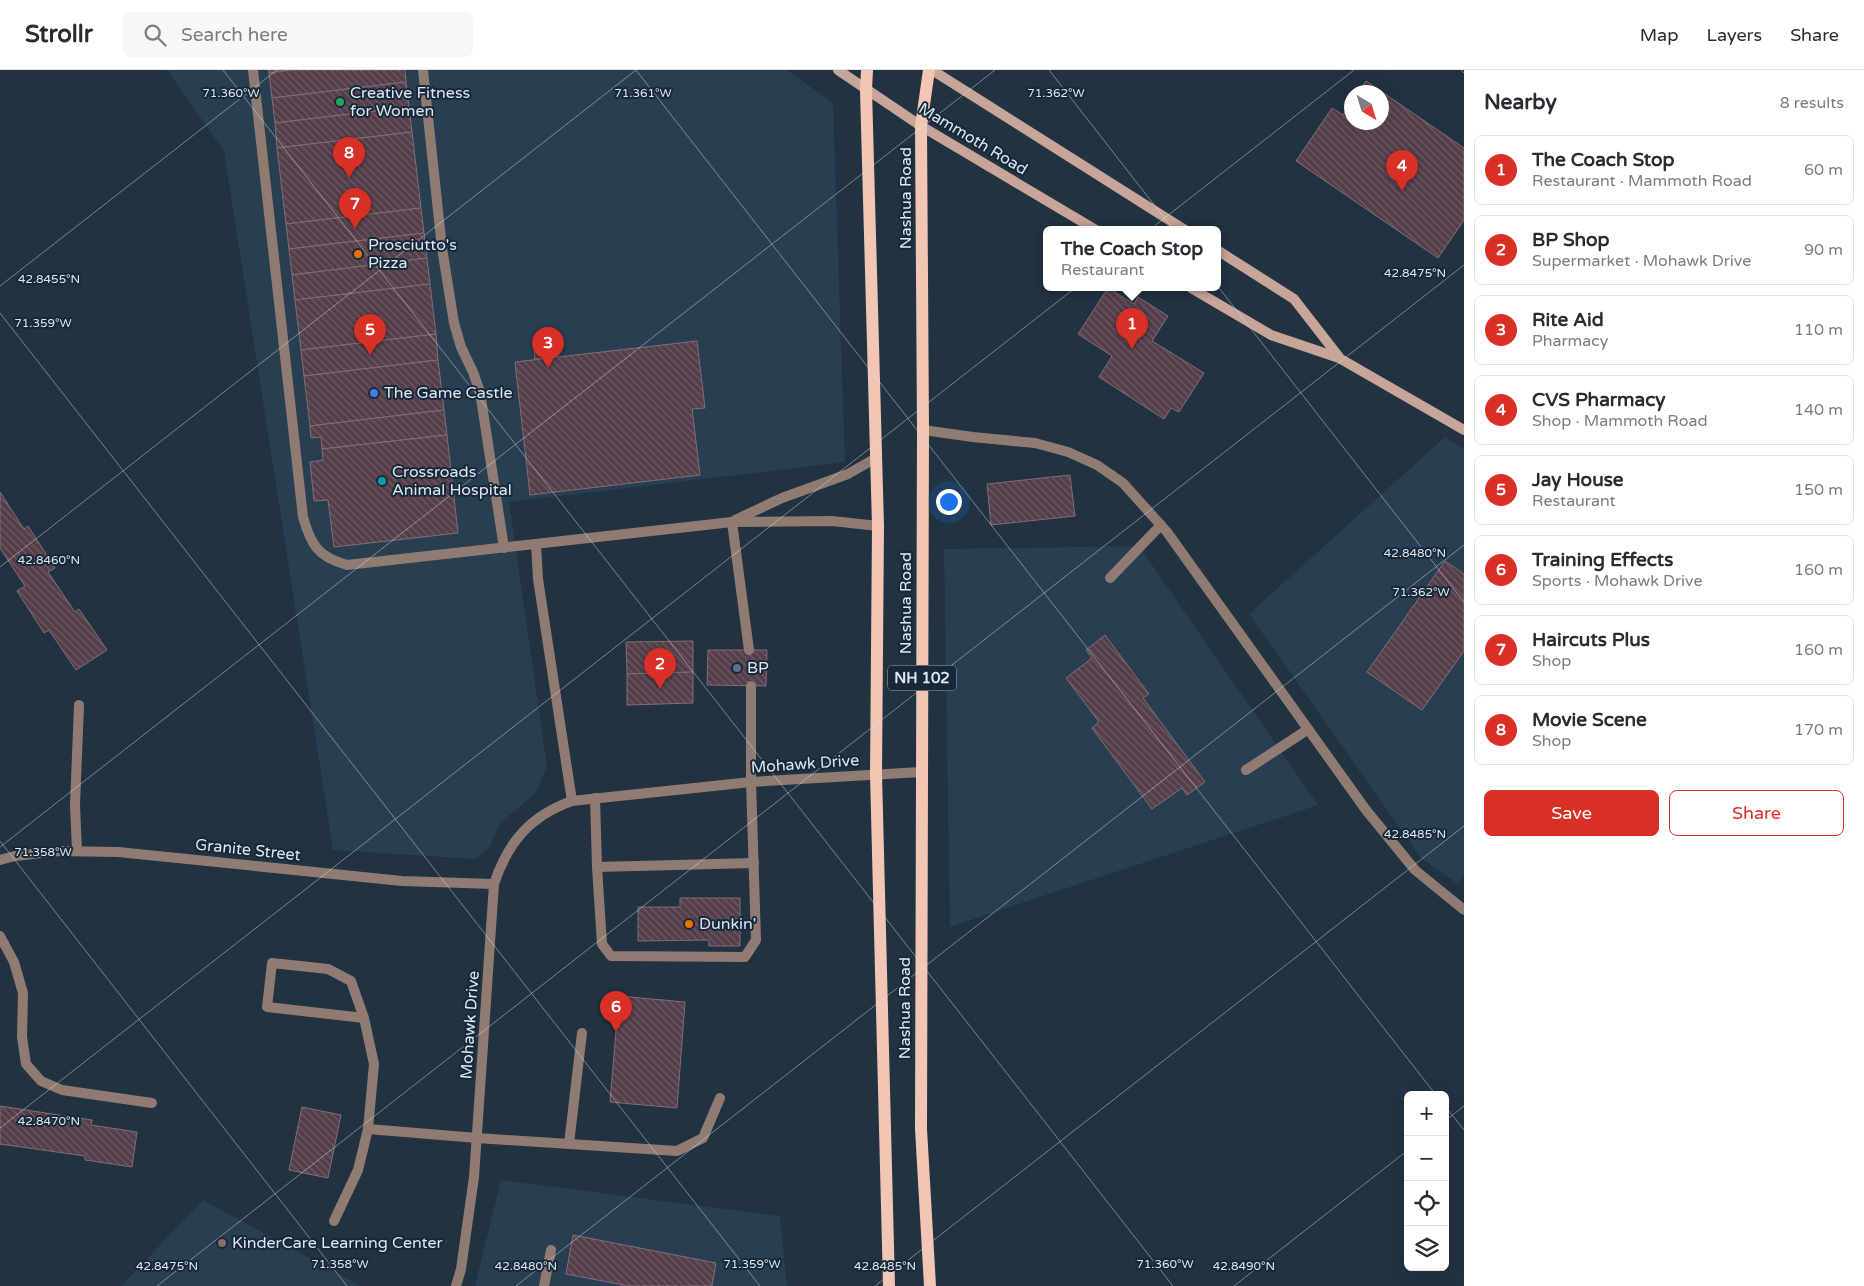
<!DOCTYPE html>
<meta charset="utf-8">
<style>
:root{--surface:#fff;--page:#f7f7f7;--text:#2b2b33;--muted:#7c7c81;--line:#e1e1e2;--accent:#d93025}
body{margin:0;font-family:"Varela Round",sans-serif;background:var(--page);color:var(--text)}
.controls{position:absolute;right:15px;bottom:15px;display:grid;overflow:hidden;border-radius:8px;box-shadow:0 5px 20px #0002}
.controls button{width:45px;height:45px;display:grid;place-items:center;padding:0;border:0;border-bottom:1px solid var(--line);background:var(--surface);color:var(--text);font:25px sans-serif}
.compass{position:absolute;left:1344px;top:15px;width:45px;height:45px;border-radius:50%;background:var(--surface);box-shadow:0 5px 20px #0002;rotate:142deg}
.you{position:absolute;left:948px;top:431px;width:18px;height:18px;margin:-12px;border:4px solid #fff;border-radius:50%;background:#1a73e8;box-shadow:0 0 0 8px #1a73e833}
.badge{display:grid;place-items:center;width:32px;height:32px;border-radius:50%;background:var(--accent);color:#fff;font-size:16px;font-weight:700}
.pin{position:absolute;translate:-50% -41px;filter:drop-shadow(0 1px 2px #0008)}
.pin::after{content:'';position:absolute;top:26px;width:18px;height:15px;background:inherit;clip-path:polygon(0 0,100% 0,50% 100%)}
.popup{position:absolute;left:1043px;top:156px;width:178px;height:65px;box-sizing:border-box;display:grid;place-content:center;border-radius:8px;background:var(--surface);filter:drop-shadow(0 1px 4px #0005);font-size:16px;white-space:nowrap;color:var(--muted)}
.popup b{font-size:19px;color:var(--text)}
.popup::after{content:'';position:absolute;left:50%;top:100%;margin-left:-10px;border:10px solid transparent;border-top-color:var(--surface)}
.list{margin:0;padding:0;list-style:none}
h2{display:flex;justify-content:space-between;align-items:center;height:65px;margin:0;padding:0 20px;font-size:21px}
h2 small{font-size:16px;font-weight:400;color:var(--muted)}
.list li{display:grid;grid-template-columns:32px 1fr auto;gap:15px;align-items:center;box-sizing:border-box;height:70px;margin:0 10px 10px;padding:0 10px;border:1px solid var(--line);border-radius:8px}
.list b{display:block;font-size:19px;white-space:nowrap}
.list p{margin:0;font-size:16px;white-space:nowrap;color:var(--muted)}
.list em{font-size:16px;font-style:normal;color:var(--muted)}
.actions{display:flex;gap:10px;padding:15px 20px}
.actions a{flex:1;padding:11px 0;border:1px solid var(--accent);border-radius:8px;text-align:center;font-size:18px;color:var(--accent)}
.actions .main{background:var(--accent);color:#fff}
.icon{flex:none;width:28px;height:28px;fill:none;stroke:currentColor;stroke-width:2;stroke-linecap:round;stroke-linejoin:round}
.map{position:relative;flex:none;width:1464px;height:1216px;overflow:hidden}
header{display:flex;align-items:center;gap:30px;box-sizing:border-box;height:70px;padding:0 25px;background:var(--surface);border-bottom:1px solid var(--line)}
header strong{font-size:24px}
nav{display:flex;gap:28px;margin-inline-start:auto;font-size:18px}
.search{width:350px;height:45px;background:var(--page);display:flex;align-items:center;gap:12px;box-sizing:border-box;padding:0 18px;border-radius:8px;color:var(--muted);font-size:19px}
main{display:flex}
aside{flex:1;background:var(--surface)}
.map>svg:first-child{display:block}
</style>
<header>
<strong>Strollr</strong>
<div class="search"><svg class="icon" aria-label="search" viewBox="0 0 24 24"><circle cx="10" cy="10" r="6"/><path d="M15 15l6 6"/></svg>Search here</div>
<nav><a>Map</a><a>Layers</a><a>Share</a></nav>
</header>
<main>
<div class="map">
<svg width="1464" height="1216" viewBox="0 0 1464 1216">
<defs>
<pattern id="building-back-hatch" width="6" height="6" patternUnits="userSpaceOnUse" patternTransform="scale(1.25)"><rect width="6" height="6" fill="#543e4a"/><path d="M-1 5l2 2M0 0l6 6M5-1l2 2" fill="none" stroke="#6c5a65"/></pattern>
</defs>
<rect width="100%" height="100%" fill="#213241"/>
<g fill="#283f52">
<path d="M167 0H787L833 33 845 392 509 432 547 696 536 723 500 753 489 778 475 789 333 780 224 81Z"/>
<path d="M1445 367 1464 379V806L1458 814 1421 788 1249 544Z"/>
<path d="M1139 476 1318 735 950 857 944 479Z"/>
<path d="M501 1110 780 1146 787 1216H475Z"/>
<path d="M203 1130 361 1216H121Z"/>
</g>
<g fill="url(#building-back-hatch)" stroke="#836c78">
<path d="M268 0H290L269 3Z"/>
<path d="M290 0H405L406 12 272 28 269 3Z"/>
<path d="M1366 11 1464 78V150L1438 188 1296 91 1332 38 1343 45 1352 32V52H1382V22H1358Z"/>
<path d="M406 12 409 37 275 53 272 28Z"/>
<path d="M409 37 412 62 277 78 275 53Z"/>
<path d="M412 62 421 138 286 154 277 78Z"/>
<path d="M421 138 424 163 289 179 286 154Z"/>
<path d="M424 163 427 188 292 205 289 179Z"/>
<path d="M427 188 430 214 295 230 292 205Z"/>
<path d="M430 214 436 264 301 280 295 230Z"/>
<path d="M1108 218 1134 234 1138 227 1168 246 1152 271 1204 303 1179 342 1171 338 1164 349 1099 307 1112 286 1078 264Z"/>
<path d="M436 264 438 290 304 306 301 280Z"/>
<path d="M557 269 558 287 535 289 533 271Z"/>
<path d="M697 271 705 338 692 339 700 405 530 425 515 292Z"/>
<path d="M438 290 444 340 310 356 304 306Z"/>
<path d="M444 340 447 365 322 379 321 367 311 368 310 356Z"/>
<path d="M447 365 458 463 334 477 328 430 314 431 310 392 323 390 322 379Z"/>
<path d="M1070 405 1075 446 991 455 987 414Z"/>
<path d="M0 422 24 459 28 456 55 498 48 502 75 542 79 539 107 580 76 600 49 560 44 563 17 521 25 516 0 478Z"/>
<path d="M1445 491 1464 504V581L1422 640 1367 602Z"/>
<path d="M1105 565 1149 624 1143 628 1205 712 1187 725 1182 718 1152 739 1092 658 1099 652 1066 608 1092 588 1086 580Z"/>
<path d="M693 571V602L627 604 626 572Z"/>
<path d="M708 580H767L766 616 707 615Z"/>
<path d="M693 602V633L627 635V604Z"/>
<path d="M680 828H740V876H709V870L638 871V837H680Z"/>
<path d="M619 926 685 932 677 1038 610 1032Z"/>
<path d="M0 1036 92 1050 91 1055 137 1062 132 1097 85 1090V1086L0 1074Z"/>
<path d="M302 1037 341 1045 328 1108 289 1100Z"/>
<path d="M573 1165 716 1193 712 1216H629L566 1204Z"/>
</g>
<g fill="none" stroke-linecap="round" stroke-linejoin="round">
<g stroke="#907b73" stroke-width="10">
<path d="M253 0 303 447C311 475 318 487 347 495L732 452 832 451 878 456"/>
<path d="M423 0 442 178 454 253 461 277 473 302 480 322 504 478"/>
<path d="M923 360 973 367 1035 373 1068 382 1097 395 1123 413 1167 462 1366 740 1415 800 1464 840"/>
<path d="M735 450 782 428 848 404 876 388"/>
<path d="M732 452 749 580"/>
<path d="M536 474 538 509 572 731"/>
<path d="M1110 508 1161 455"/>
<path d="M1246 700 1307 660"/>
<path d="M595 728 597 797 602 874 611 886 745 887 756 870 751 712V616"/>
<path d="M77 781 75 735 79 635"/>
<path d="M597 797 754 793"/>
<path d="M0 866 14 892 23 923 22 967 26 994 41 1011 62 1020 152 1033"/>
<path d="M364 948 267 937 272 893 328 899 351 911 364 948 374 994 368 1059 477 1068 677 1081 703 1068 720 1028"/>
<path d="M569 1074 582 963"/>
<path d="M334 1151 358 1100 368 1059"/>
<path d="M544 1216 551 1180"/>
</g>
<g stroke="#907b73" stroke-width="10">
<path d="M0 790 15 786 58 781 118 782 402 811 494 814"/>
<path d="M456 1216 461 1199 474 1107 494 814C508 772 530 746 572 731L751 712 921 702"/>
</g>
<g stroke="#c7a598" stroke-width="10">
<path d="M838 0 921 56 1096 160"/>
<path d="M932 0 1185 160"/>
<path d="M1217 180 1294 229 1339 287"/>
<path d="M1191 218 1271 265 1339 288 1464 360"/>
</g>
<g stroke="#f1c6b5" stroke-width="12">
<path d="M867 0 866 20 878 456 876 704 889 1216"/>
<path d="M929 0 921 56 923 360 921 1059 930 1216"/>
</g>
</g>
<path fill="none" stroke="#dce7f1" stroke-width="1" stroke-opacity="0.45" d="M223 0 1173 1216M636 0 1436 1025M1049 0 1464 532M1461 0 1464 3M0 216 277 0M0 243 760 1216M0 497 636 0M0 771 347 1216M0 777 995 0M1445 1036 1464 1060M1445 1051 1464 1036M0 1058 1354 0M157 1216 1464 195M516 1216 1464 475M875 1216 1464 756M1234 1216 1408 1080"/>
<circle fill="#2e9e5b" stroke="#172837" stroke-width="2" cx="340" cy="32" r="5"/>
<g fill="#e8710a" stroke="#172837" stroke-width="2">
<circle cx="358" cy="184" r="5"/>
<circle cx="689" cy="854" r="5"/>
</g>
<circle fill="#3f7fe0" stroke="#172837" stroke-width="2" cx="374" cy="323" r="5"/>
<circle fill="#0f9aa8" stroke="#172837" stroke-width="2" cx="382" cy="411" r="5"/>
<circle fill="#5c6f8a" stroke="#172837" stroke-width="2" cx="737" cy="598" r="5"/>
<circle fill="#8d6e63" stroke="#172837" stroke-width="2" cx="222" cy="1173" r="5"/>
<g text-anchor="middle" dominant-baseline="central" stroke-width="4" stroke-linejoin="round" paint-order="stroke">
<rect fill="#172837" stroke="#a1aeb9" stroke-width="1" x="888" y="595.5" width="68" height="25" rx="4"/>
<g font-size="15" font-weight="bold" fill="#dce7f1">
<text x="922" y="608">NH 102</text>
</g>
<g font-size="16" fill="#dce7f1" stroke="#172837" text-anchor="start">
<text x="350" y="23">Creative Fitness<tspan x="350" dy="18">for Women</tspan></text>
<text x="368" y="175">Prosciutto's<tspan x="368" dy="18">Pizza</tspan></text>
<text x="384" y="323">The Game Castle</text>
<text x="392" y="402">Crossroads<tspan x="392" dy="18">Animal Hospital</tspan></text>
<text x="747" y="598">BP</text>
<text x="699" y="854">Dunkin'</text>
<text x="232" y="1173">KinderCare Learning Center</text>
</g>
<g font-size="16" fill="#dce7f1" stroke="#172837">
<text transform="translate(973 69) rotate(31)">Mammoth Road</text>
<text transform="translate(906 128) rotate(-90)">Nashua Road</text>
<text transform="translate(906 533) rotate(-90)">Nashua Road</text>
<text transform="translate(805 694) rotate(-4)">Mohawk Drive</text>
<text transform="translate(248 780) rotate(6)">Granite Street</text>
<text transform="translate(905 938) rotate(-90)">Nashua Road</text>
<text transform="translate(470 955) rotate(-86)">Mohawk Drive</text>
</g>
</g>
<g font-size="12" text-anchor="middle" fill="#dce7f1" stroke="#172837" stroke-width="4" stroke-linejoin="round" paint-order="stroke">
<text x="231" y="27">71.360°W</text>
<text x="643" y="27">71.361°W</text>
<text x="1056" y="27">71.362°W</text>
<text x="1415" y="207">42.8475°N</text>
<text x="49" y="213">42.8455°N</text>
<text x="43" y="257">71.359°W</text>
<text x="1415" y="487">42.8480°N</text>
<text x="49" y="494">42.8460°N</text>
<text x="1421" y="526">71.362°W</text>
<text x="1415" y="768">42.8485°N</text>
<text x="43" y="786">71.358°W</text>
<text x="49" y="1055">42.8470°N</text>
<text x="340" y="1198">71.358°W</text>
<text x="752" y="1198">71.359°W</text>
<text x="1165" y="1198">71.360°W</text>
<text x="167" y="1200">42.8475°N</text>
<text x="526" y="1200">42.8480°N</text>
<text x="885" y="1200">42.8485°N</text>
<text x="1244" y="1200">42.8490°N</text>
</g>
</svg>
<div class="controls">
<button>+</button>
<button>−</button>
<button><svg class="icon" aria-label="locate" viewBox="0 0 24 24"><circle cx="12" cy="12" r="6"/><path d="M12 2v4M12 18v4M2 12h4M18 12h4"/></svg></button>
<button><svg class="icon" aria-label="layers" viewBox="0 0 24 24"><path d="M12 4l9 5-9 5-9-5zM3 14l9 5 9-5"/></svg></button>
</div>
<svg class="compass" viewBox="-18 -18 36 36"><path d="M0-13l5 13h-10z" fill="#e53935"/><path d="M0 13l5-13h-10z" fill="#7c7c81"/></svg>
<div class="you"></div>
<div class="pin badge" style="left:1132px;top:279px">1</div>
<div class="popup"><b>The Coach Stop</b>Restaurant</div>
<div class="pin badge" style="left:660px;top:619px">2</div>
<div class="pin badge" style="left:548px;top:298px">3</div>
<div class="pin badge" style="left:1402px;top:121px">4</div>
<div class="pin badge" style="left:370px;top:285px">5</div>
<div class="pin badge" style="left:616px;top:962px">6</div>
<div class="pin badge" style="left:355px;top:159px">7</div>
<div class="pin badge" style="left:349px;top:108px">8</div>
</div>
<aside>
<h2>Nearby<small>8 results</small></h2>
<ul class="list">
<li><span class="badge">1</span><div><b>The Coach Stop</b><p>Restaurant · Mammoth Road</p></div><em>60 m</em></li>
<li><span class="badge">2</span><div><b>BP Shop</b><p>Supermarket · Mohawk Drive</p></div><em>90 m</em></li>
<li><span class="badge">3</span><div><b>Rite Aid</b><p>Pharmacy</p></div><em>110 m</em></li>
<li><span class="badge">4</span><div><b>CVS Pharmacy</b><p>Shop · Mammoth Road</p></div><em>140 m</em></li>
<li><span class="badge">5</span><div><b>Jay House</b><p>Restaurant</p></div><em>150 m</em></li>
<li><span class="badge">6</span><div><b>Training Effects</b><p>Sports · Mohawk Drive</p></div><em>160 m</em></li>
<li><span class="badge">7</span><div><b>Haircuts Plus</b><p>Shop</p></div><em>160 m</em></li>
<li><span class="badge">8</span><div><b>Movie Scene</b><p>Shop</p></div><em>170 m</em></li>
</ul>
<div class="actions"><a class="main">Save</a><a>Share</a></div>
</aside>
</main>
